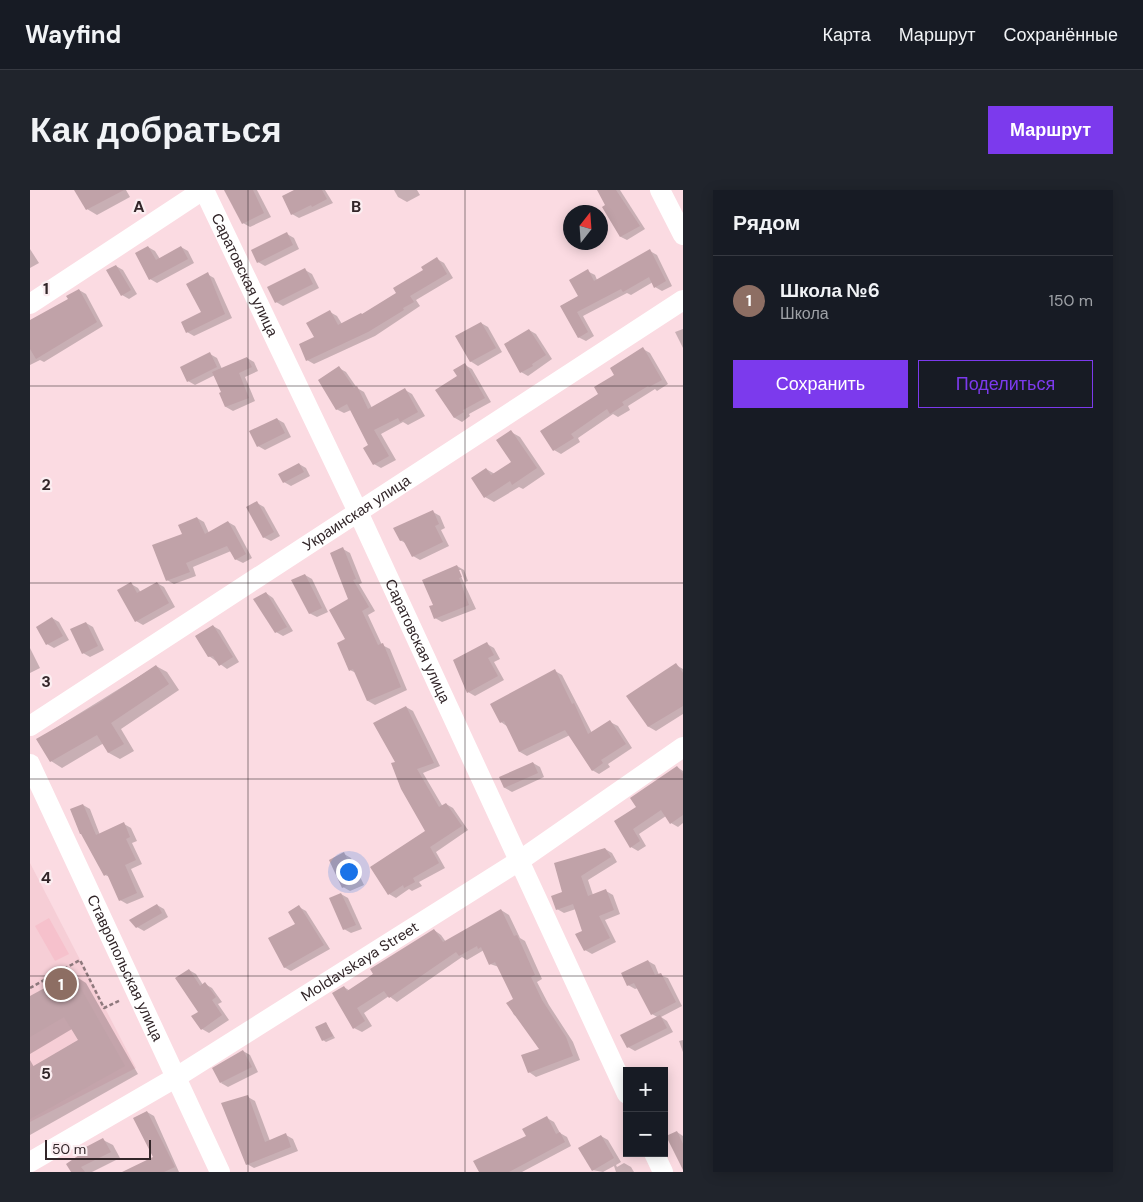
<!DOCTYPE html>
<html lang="ru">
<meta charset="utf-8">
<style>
:root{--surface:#171b24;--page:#20242c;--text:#f1f3f6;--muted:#9ea1a6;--line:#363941;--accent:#7c3aed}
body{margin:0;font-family:"DM Sans",sans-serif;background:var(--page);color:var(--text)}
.controls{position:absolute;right:15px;bottom:15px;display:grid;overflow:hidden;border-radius:0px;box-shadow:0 2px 12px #0003}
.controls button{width:45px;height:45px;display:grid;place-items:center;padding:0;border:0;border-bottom:1px solid var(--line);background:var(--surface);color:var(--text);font:25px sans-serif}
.compass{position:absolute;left:533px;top:15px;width:45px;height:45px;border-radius:50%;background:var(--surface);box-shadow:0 2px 12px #0003;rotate:17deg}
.scale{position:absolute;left:15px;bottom:12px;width:106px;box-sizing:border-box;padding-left:5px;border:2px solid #322629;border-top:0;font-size:14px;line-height:18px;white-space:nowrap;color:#322629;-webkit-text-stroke:4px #fbeef1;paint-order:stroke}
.you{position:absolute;left:318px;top:681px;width:18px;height:18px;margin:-12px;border:4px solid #fff;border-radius:50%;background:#1a73e8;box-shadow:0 0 0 8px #1a73e833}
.badge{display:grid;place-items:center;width:32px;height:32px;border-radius:50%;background:var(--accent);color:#fff;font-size:16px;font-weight:700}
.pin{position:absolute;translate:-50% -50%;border:2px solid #fff;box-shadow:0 1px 5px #0006}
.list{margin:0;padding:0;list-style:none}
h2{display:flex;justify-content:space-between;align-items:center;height:65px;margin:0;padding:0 20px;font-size:21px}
h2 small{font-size:16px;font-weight:400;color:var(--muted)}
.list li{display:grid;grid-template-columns:32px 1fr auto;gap:15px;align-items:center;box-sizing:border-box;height:90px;padding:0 20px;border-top:1px solid var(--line)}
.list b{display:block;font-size:19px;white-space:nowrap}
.list p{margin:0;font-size:16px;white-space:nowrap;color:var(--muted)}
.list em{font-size:16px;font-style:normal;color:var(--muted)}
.actions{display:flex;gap:10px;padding:15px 20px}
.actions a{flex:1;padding:11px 0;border:1px solid var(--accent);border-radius:0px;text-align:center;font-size:18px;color:var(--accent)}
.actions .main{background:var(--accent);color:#fff}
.map{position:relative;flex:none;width:653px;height:982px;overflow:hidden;border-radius:0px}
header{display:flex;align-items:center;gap:30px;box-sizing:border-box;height:70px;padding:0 25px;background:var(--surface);border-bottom:1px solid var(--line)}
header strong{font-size:24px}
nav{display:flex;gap:28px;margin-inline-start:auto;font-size:18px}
.intro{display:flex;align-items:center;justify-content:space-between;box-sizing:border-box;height:120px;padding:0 30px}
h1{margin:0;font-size:35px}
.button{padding:12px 22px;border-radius:0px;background:var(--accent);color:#fff;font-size:18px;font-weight:700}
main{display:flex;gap:30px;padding:0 30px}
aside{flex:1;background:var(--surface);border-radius:0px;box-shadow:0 2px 12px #0003}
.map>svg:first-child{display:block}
</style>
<header>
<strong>Wayfind</strong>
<nav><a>Карта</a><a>Маршрут</a><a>Сохранённые</a></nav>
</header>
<div class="intro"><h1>Как добраться</h1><a class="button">Маршрут</a></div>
<main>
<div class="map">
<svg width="653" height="982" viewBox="0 0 653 982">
<rect width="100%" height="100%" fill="#fbdbe2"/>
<path fill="#f6ced6" d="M0 673 106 878 0 932Z"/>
<path fill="#f6c1cc" d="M19 728 39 764 25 771 5 736Z"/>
<g fill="#0003">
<path d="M46 0H96L100 7 67 25 57 19Z"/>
<path d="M197 0H227L241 27 220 37 213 33Z"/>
<path d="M265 0H295L303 13 269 28 262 24Z"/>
<path d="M364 0H387L390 5 377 12 368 7Z"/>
<path d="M569 0H590L615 39 597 50 591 47Z"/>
<path d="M257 44 264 48 269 59 235 76 228 72Z"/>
<path d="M118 57 125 61 130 69 151 57 158 61 164 73 127 93 120 89Z"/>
<path d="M0 59 9 73 0 78Z"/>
<path d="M620 61 627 65 642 96 632 101 625 97 623 92 601 105 597 103 553 126 564 146 556 151 548 147 531 116 549 106 557 81 565 85 567 90Z"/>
<path d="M407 69 414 73 423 88 386 110 390 116 345 146 284 174 277 170 286 147 300 122 307 126 312 134 333 125 368 104Z"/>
<path d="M86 76 93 80 107 104 99 109 92 105Z"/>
<path d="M275 80 282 84 289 98 253 116 246 112Z"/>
<path d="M177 84 184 88 202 128 164 146 157 142 173 123Z"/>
<path d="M49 100 56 104 73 136 14 172 10 170 0 175V131L40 109Z"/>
<path d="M451 133 458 137 472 162 448 176 440 171Z"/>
<path d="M653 139V158L645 142Z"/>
<path d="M499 140 506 144 522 169 498 186 491 182Z"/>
<path d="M613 159 620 163 638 194 627 201 625 199 598 216 600 220 588 227 583 224 548 248 550 252 531 264 524 260 586 185Z"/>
<path d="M180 164 187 168 192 179 217 168 224 172 228 181 215 187 225 211 203 221 196 217 193 203 185 185 165 195 158 191Z"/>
<path d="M435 175 442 179 461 212 439 224 440 226 432 232 425 228 407 200 429 186Z"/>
<path d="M309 178 316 182 327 198 334 202 342 218 375 200 382 204 395 226 378 235 373 232 351 244 366 270 351 278 344 274 340 255 321 220 314 223 306 219Z"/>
<path d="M247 229 254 233 261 247 235 260 228 256Z"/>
<path d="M481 242 490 247 515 284 493 299 489 297 464 312 455 307 456 279 465 284 483 272Z"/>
<path d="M269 274 276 278 280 286 261 296 254 292Z"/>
<path d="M227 313 234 317 250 346 241 351 233 347Z"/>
<path d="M403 322 410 326 415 338 411 340 419 356 390 370 383 366 377 354 370 350Z"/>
<path d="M167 328 174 332 179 343 198 332 205 336 222 368 213 373 205 369 201 361 163 377 166 386 144 394 137 390 154 344Z"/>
<path d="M313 359 320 363 332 393 329 394 345 421 338 425 352 455 360 459 377 500 345 515 338 511 326 483 320 480 317 449 320 409Z"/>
<path d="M427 376 434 380 438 391 435 392 431 380H428L446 419 412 432 405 428 404 415Z"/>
<path d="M275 385 282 389 298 422 287 427 279 423Z"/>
<path d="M127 393 134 397 145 417 113 435 106 431 101 394 108 398 111 403Z"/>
<path d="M236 403 243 408 263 441 253 446 246 442Z"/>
<path d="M22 428 29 432 39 450 24 458 17 454Z"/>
<path d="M56 433 63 437 74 460 60 467 53 463Z"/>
<path d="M183 436 190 440 209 472 197 479 179 466Z"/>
<path d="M457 454 464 458 470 469 464 472 474 490 445 506 438 502Z"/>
<path d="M0 458 10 478 0 483Z"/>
<path d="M646 475 653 479V524L626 541 619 537 598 506Z"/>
<path d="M126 476 137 482 149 500 91 539 104 561 90 569 79 563 74 553 32 578 21 571 8 549Z"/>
<path d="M525 481 532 485 562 543 580 532 588 536 602 558 578 574 580 577 569 584 562 580 540 545 497 566 490 562 478 537 471 532Z"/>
<path d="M376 517 383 521 410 576 393 583 413 617 416 614 423 618 438 640 406 662 415 678 389 692 392 696 382 701 379 699 366 708 359 704 397 641 367 573Z"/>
<path d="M503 573 510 577 514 587 482 602 475 598 471 588Z"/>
<path d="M647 577 653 581V633L648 637 641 633 636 626 609 644 616 656 608 661 601 657 585 631 608 618Z"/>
<path d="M53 615 60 619 70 645 94 634 101 638 107 651 102 653 112 674 101 679 114 707 97 714 90 710 80 687 75 685Z"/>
<path d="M575 659 582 663 587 672 558 690 563 705 576 701 583 705 590 724 575 730 586 752 562 764 555 760 554 742 546 719 534 723 527 719 534 703Z"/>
<path d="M314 664 321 668 334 695 320 701 313 697Z"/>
<path d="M311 704 318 708 332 739 321 743 314 739Z"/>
<path d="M127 715 134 719 138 727 114 741 107 737Z"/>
<path d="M269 717 276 721 300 759 261 781 254 777 267 734Z"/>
<path d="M471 720 479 725 490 748 495 751 512 789 507 792 519 815 543 852 550 870 506 887 499 882 511 860 490 828 484 825 478 813 485 809 469 777 460 774 454 760 437 770 432 767 367 812 359 806 334 823 342 836 332 842 324 838 314 797 320 801 404 740 411 745 416 752Z"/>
<path d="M618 771 625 775 629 785 638 788 652 816 631 827 637 831 643 842 605 861 598 857 629 828 622 824 608 798 605 799 598 795Z"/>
<path d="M159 780 166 784 173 795 175 794 182 798 192 812 188 814 199 830 179 843 172 839 170 822Z"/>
<path d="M42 784 56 793 108 884 0 945V870L4 877 49 850 42 839 0 864V808Z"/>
<path d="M296 833 305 848 296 852 293 850Z"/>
<path d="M653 850V862L649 851Z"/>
<path d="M213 861 220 865 228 882 198 897 191 893Z"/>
<path d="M218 907 225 911 240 951 256 945 263 949 268 961 224 978 217 974Z"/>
<path d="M117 922 124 926 149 982H107L125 968Z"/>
<path d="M517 928 524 932 530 943 537 947 541 956 492 982H450L497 947Z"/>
<path d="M647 942 653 946V977Z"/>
<path d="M571 946 578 950 591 972 586 975 587 977 594 973 601 977 604 982H586L584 976 573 982 562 980Z"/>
<path d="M73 950 83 955 90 968 62 982H43Z"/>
</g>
<g fill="#c0a2a8">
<path d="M44 0H94L56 20Z"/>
<path d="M194 0H223L234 23 212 34Z"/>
<path d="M264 0H292L297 9 282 17 281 15 261 25 252 6Z"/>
<path d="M567 0H586L610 36 590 47 572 17 575 15Z"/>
<path d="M257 42 263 55 227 73 221 60Z"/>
<path d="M118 56 126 70 151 56 158 69 119 90 105 63Z"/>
<path d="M620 59 636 91 624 98 619 87 593 102 591 99 547 122 558 142 548 148 530 116 548 106 539 90 558 79 564 91Z"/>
<path d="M407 67 417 84 380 106 384 112 373 118 374 120 338 142 276 171 269 154 284 147 276 133 300 120 308 135 331 123 332 124 366 103 363 98 393 80 391 77Z"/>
<path d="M86 75 101 100 91 106 76 80Z"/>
<path d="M275 78 283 94 245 113 237 97Z"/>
<path d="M178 82 195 124 156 143 151 132 171 122 156 94Z"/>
<path d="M49 99 67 132 6 169 0 159V130L38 109 36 106Z"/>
<path d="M451 132 466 158 440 172 425 146Z"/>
<path d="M499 139 516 165 502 174 503 176 490 183 474 154Z"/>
<path d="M613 157 632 190 619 197 618 196 592 212 594 215 580 224 577 219 541 244 544 248 523 261 510 241 568 204 564 197 584 185 580 178Z"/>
<path d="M180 162 187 177 157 192 150 177Z"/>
<path d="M217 167 222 177 209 183 219 208 195 217 189 203 191 202 182 182Z"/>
<path d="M435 173 455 208 433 220 434 222 424 228 405 200 427 186 423 180Z"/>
<path d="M309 176 324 198 327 196 338 219 375 198 388 222 370 232 368 228 344 240 359 266 343 275 333 258 338 255 317 214 306 220 288 190Z"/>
<path d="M247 228 255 243 227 257 219 241Z"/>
<path d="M481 240 507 278 482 295 480 291 454 308 441 288 456 278 461 285 481 272 466 250Z"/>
<path d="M269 273 274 282 253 293 248 284Z"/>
<path d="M227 311 244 342 233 348 216 317Z"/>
<path d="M403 320 409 334 405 336 413 352 382 367 373 350 370 351 363 338Z"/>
<path d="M167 327 175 344 198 331 216 364 205 370 197 356 156 373 160 382 136 391 122 355 152 344 148 335Z"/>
<path d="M313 357 326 389 323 390 339 417 332 421 348 455 353 453 371 497 337 511 323 479 319 481 307 453 315 449 299 420 318 409 300 363Z"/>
<path d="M427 375 432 387 429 388 439 415 404 429 399 416 403 415 392 390Z"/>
<path d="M275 384 292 418 279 424 261 390Z"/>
<path d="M101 392 107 403 127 392 139 413 105 432 87 400Z"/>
<path d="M236 402 257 437 245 443 223 409Z"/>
<path d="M22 427 33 446 16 455 6 437Z"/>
<path d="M56 432 68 456 52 464 40 439Z"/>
<path d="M183 435 203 467 189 476 183 466 178 467 165 446Z"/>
<path d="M457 452 464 465 458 468 468 486 437 503 423 470Z"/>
<path d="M646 473 653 483V516L618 537 596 506Z"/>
<path d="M126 475 139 494 81 533 94 554 78 563 67 545 20 572 6 549 69 513Z"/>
<path d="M525 479 542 514 544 513 558 544 580 530 596 554 571 570 573 573 562 581 535 540 489 562 474 531 470 533 460 514Z"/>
<path d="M376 516 404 573 387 579 409 617 416 613 432 636 400 657 409 673 383 688 385 692 374 698 373 695 358 705 340 677 395 641 371 599 361 573 365 572 343 533Z"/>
<path d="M503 572 508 583 474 598 469 587Z"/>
<path d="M647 576 653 584V625L640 634 631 620 603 639 610 651 600 658 584 631 606 617 600 608Z"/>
<path d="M53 614 66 645 94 632 100 647 96 649 106 670 95 675 107 703 89 711 77 684 74 686 51 644H50L40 619Z"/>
<path d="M575 658 581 667 551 686 558 706 576 699 584 720 569 726 580 748 554 761 545 744 552 741 543 714 526 720 521 706 532 702 524 673Z"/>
<path d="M314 662 327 691 312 698 299 670Z"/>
<path d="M311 703 326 735 313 740 299 708Z"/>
<path d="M127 714 132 723 106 738 99 730Z"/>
<path d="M269 715 294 755 254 778 238 748 265 734 258 722Z"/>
<path d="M471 719 484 746 487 745 493 758 505 785 501 787 512 810 536 847 543 866 498 883 491 865 509 859 476 813 483 809 465 772 459 775 451 757 448 759 447 756 429 766 426 762 359 808 354 801 327 818 335 831 323 839 302 803 314 796 317 801 343 784 340 779 404 739 413 752Z"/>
<path d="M618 770 625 785 631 783 646 812 621 825 604 793 597 796 591 783Z"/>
<path d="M159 779 170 796 175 792 186 807 182 810 192 825 171 840 161 826 168 822 145 788Z"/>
<path d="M42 783 95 876 0 929V878L48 850 34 827 0 847V806Z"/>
<path d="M630 825 637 838 597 858 590 845Z"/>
<path d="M296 832 303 846 292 851 285 837Z"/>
<path d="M213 860 222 877 190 893 182 878Z"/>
<path d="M218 905 235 952 256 943 261 957 216 975 191 913Z"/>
<path d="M117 921 145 977 134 982H92L123 967 103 928Z"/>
<path d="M517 926 526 944 530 942 535 952 479 982H449L443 971 496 946 492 939Z"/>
<path d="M647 941 653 954V980L636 946Z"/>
<path d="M571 945 584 968 562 981 548 958Z"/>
<path d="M73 948 81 962 51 977 55 982H41L36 974 55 961 54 958Z"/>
</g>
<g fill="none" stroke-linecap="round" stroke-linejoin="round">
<path stroke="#8e797d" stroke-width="2.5" stroke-dasharray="4 2.5" stroke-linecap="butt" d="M0 798 50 770 74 818 91 810"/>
<g stroke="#fff" stroke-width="20">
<path id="s1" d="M174 0 328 322 597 904"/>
<path d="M630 0 653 45"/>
<path d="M0 114 173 0"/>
<path id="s2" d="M0 536 653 110"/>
<path id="s3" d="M0 574 190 982"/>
<path d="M624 963 633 982"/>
<path id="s4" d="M0 972 145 888 489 671 653 557"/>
</g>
</g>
<path fill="none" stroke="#322629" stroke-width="1" stroke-opacity="0.55" d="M218 0V982M435 0V982M0 196H653M0 393H653M0 589H653M0 786H653"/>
<g text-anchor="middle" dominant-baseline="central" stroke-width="4.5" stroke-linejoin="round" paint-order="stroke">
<g font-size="15" fill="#322629" stroke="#fbeef1">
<text stroke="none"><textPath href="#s1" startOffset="94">Саратовская улица</textPath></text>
<text stroke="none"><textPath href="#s2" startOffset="390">Украинская улица</textPath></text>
<text stroke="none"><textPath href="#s1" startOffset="499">Саратовская улица</textPath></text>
<text stroke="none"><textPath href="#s4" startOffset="386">Moldavskaya Street</textPath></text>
<text stroke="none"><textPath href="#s3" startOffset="225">Ставропольская улица</textPath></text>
</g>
</g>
<g font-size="16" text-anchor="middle" font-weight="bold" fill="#322629" stroke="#fbeef1" stroke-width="4.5" stroke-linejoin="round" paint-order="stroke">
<text x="109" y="22">A</text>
<text x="326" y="22">B</text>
<text x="16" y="104">1</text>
<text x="16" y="300">2</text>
<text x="16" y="497">3</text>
<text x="16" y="693">4</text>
<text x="16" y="889">5</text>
</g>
</svg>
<div class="controls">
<button>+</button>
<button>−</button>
</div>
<svg class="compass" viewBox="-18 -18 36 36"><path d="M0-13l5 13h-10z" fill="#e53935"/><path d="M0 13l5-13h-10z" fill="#9ea1a6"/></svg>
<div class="scale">50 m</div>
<div class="you"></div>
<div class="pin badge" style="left:31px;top:794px;background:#8d6e63">1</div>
</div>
<aside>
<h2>Рядом<small></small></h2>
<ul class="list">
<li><span class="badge" style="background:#8d6e63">1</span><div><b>Школа №6</b><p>Школа</p></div><em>150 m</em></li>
</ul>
<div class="actions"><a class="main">Сохранить</a><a>Поделиться</a></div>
</aside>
</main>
